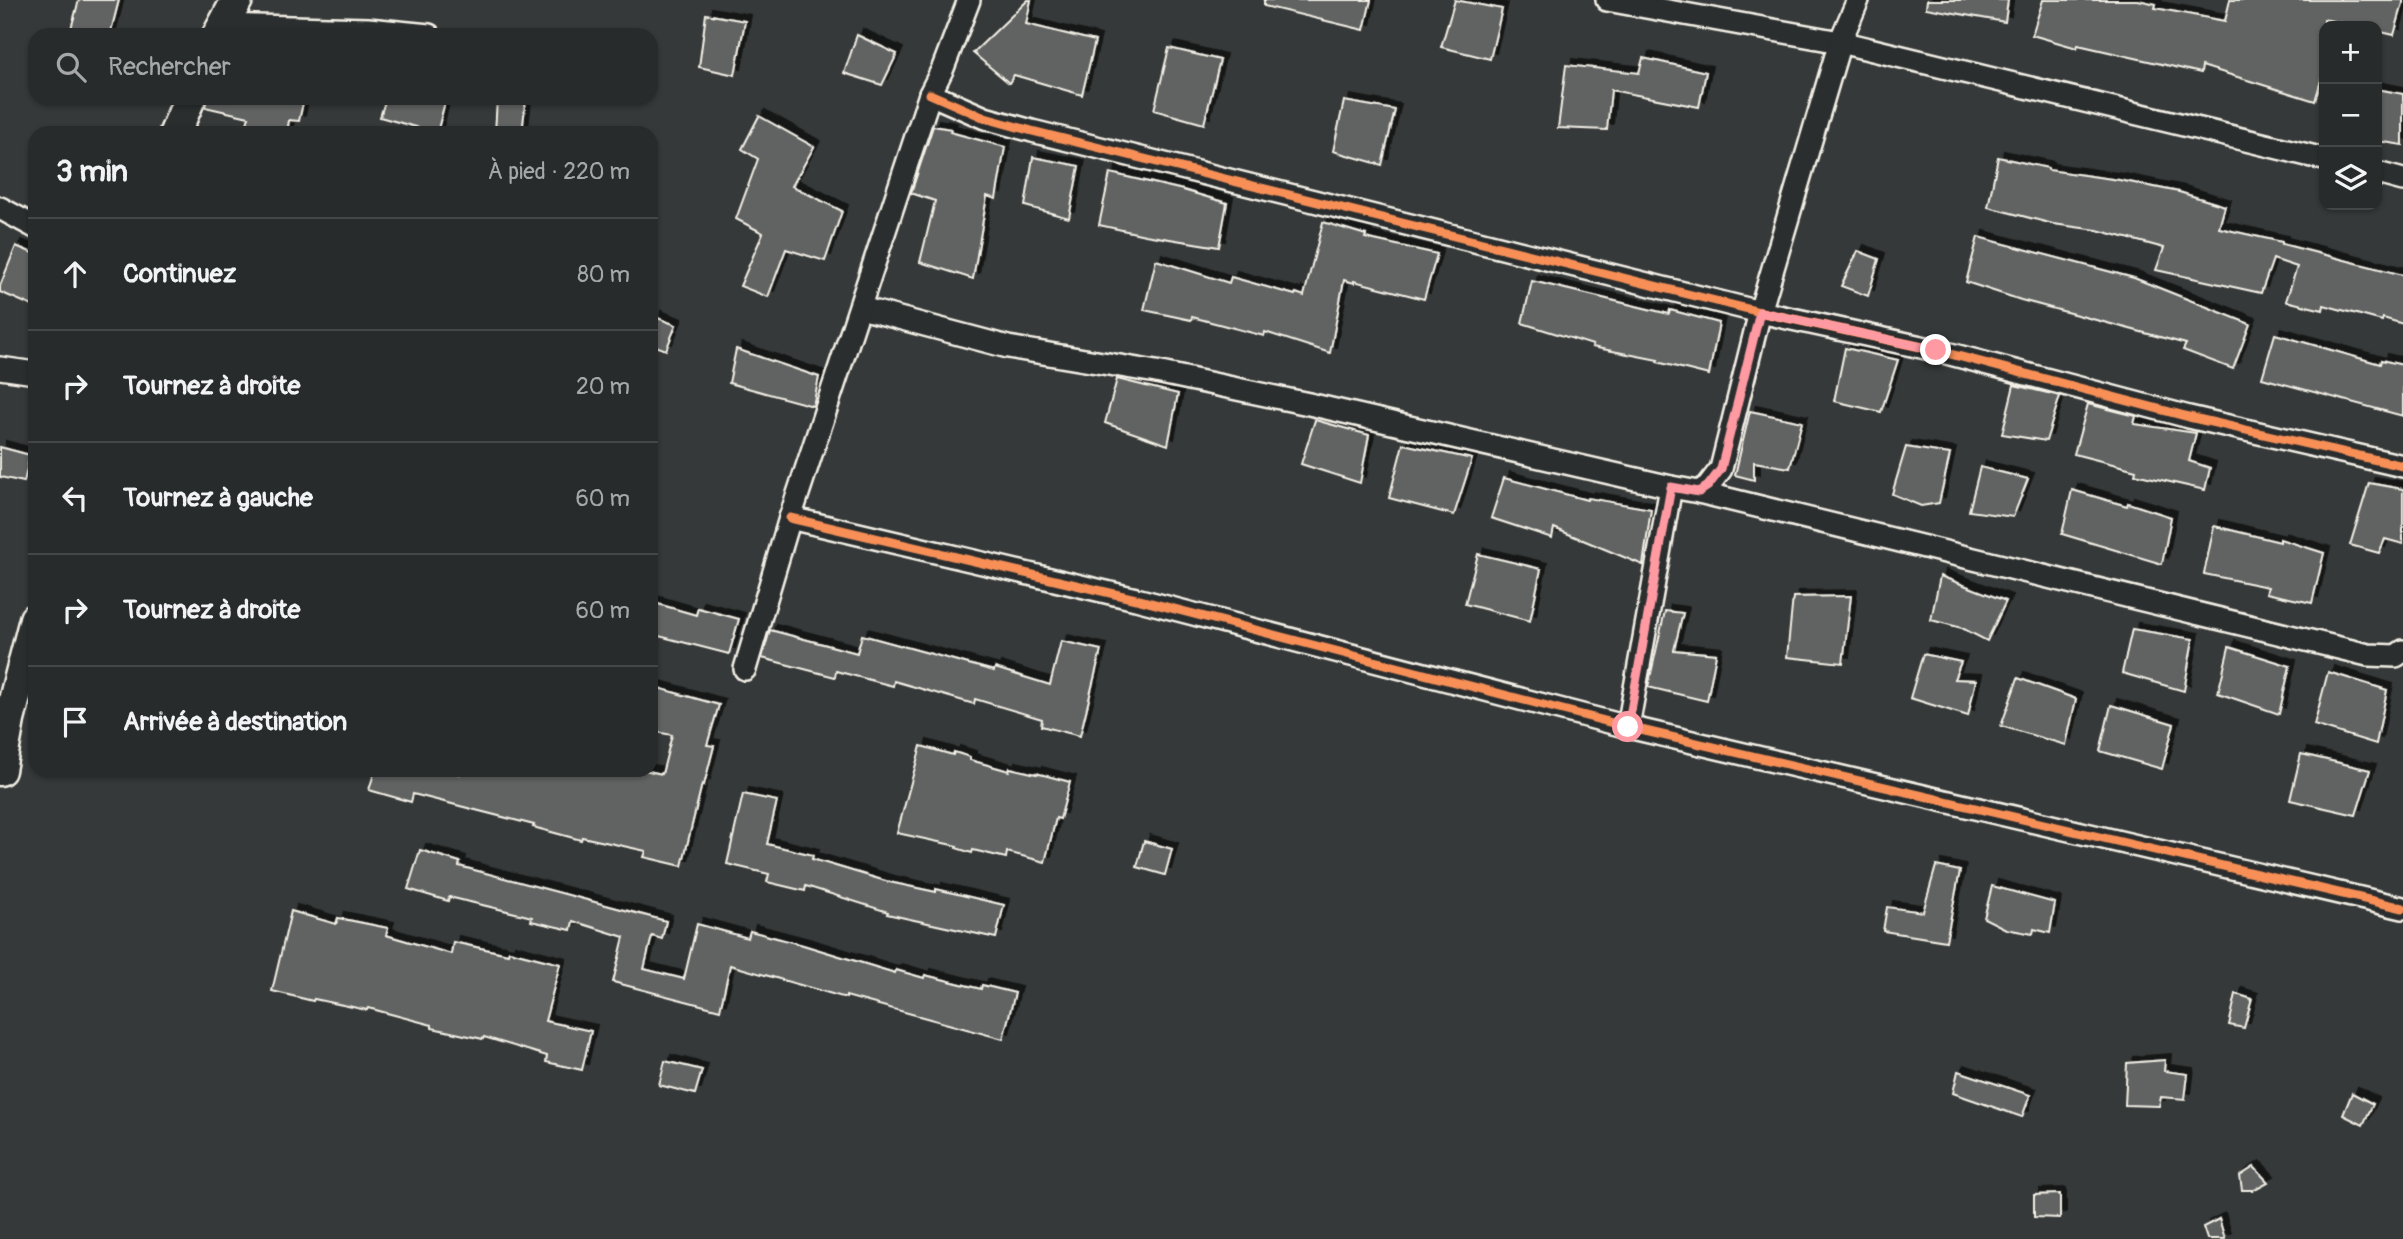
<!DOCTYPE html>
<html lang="fr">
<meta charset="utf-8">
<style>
:root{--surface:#282b2b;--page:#343737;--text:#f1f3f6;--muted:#a5a7a9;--line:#444747}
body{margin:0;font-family:Pangolin,sans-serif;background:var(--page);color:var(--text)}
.controls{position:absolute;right:21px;top:21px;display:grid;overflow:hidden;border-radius:14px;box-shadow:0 2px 5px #0004}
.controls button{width:63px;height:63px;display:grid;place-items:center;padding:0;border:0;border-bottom:2px solid var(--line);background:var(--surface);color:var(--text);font:35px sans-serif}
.stop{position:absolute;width:21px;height:21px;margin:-16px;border:5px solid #ff9aa2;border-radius:50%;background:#fff}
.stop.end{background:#ff9aa2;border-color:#fff;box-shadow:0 2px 7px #0008}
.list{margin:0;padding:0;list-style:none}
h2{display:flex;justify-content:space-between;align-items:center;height:91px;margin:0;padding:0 28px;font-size:30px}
h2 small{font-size:23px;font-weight:400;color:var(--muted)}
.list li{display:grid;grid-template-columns:46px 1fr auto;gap:21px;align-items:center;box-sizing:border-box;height:112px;padding:0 28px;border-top:2px solid var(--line)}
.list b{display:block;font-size:26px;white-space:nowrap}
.list em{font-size:23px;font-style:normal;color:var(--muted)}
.icon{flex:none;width:38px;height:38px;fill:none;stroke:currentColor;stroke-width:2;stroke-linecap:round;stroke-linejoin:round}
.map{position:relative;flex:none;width:2403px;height:1239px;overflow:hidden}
.search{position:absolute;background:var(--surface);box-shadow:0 2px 5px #0004;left:28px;top:28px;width:630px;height:77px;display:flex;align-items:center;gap:18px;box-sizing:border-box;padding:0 24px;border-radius:21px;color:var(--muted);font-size:26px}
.panel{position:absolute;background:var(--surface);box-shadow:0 2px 5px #0004;left:28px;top:126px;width:630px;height:651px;border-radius:21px}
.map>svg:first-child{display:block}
</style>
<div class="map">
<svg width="2403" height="1239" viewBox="0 0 2403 1239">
<defs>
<filter id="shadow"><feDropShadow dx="6" dy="-6" stdDeviation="0" flood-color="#0009"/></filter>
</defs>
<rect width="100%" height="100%" fill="#363939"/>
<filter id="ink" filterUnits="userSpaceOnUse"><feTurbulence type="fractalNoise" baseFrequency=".0143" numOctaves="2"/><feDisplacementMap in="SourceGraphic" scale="14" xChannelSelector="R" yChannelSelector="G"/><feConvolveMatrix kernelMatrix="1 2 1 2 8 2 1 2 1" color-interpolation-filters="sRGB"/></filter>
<g filter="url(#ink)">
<g fill="#616362" stroke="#f4f1e8" stroke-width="2" filter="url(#shadow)">
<path d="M79 0H119L110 35H82L70 32Z"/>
<path d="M1028 0H1031L1026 24 1095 41 1082 95 1014 75 1009 83 973 53Z"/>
<path d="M1264 0H1371L1364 30 1264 6Z"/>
<path d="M1455 0 1502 9 1490 59 1441 47Z"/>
<path d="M1927 0H2008L2005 22 1926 8Z"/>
<path d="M2043 0H2138L2156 4 2155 8 2225 21 2230 0H2403V3L2394 35 2377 31V26H2356L2324 19V70L2315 101 2202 66 2201 73 2078 45 2077 48 2032 35Z"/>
<path d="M706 14 745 21 735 75 699 67Z"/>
<path d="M857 35 897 54 882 85 844 73Z"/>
<path d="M1169 48 1220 60 1204 124 1154 110Z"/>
<path d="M1643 58 1706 72 1699 107 1611 90 1607 130 1558 128 1566 65 1639 73Z"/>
<path d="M2377 89 2403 94V145L2377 141Z"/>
<path d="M207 98H304L299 121 289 120 287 133H244L249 117 205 107Z"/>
<path d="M386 98H446L437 133 380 117Z"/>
<path d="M497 98H526L522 133H495Z"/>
<path d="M1344 101 1395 110 1382 165 1333 151Z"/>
<path d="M759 116 814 147 792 186 842 211 825 261 786 249 768 297 740 286 763 233 736 219 758 159 742 149Z"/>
<path d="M933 126 951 129 950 132 1005 147 996 199 987 196 973 279 920 262 935 201 911 193Z"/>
<path d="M1033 157 1079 166 1069 218 1025 206Z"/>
<path d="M1998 157 2048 168V170L2119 180 2179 192 2225 206 2219 228 2282 242V244L2403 275V324L2383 318 2382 321 2324 305 2323 310 2286 301 2297 267 2273 259 2261 293 2156 270 2164 248 2097 230 2053 224 1988 207Z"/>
<path d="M1110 173 1183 190 1227 203 1219 247 1145 235 1099 225Z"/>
<path d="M1323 222 1366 235 1365 238 1437 254 1424 299 1354 281V283L1344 280 1330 353 1265 332 1264 336 1192 317 1191 320 1144 310 1156 260 1229 283 1231 277 1295 295 1296 293 1304 296Z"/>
<path d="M1978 237 2134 278 2250 324 2233 369 2183 350 2186 344 2021 300 1966 282Z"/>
<path d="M16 246 35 254V307L0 292V286Z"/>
<path d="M1858 251 1879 259 1868 296 1841 286Z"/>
<path d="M1532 281 1669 314 1670 310 1719 323 1709 375 1657 362 1658 360 1592 347 1593 345 1522 323Z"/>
<path d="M655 317 676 325 666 350 651 344Z"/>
<path d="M2275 334 2380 364 2381 360 2403 365V416L2262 378Z"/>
<path d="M1845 348 1898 360 1881 412 1834 401Z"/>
<path d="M736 349 819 377 813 406 729 383Z"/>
<path d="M1117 379 1178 394 1168 445 1105 423Z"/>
<path d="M2014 385 2060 396 2046 441 2002 434Z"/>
<path d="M2088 404 2136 416 2134 424 2196 433 2189 461 2210 468 2205 490 2135 474 2136 470 2074 454Z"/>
<path d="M1750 411 1802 422 1790 468 1754 462V480L1735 475Z"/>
<path d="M1315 420 1369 435 1360 483 1301 464Z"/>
<path d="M1403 444 1472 459 1454 515 1389 498Z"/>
<path d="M0 447 30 455 24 482 0 477Z"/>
<path d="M1906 447 1950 454 1939 503 1921 506 1892 494Z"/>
<path d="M1980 467 2028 479 2013 517 1969 511Z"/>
<path d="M1504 478 1587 500 1588 498 1651 509 1643 565 1554 528 1552 538 1491 518Z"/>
<path d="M2369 483 2403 489V544L2385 539 2379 553 2350 545Z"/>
<path d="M2072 490 2127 506 2128 503 2171 517 2162 564 2062 534Z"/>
<path d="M2214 526 2280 542V539L2324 553 2312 603 2266 593 2268 587 2204 574Z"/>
<path d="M1478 554 1541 569 1530 621 1465 604Z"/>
<path d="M1940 576 2006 601 1987 641 1962 628 1931 620Z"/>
<path d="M1851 596 1843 663 1787 657 1793 597Z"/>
<path d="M651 602 696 615 698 608 739 619 729 654 651 634Z"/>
<path d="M1665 611 1683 613 1674 650 1716 654 1707 701 1648 687Z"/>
<path d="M2132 629 2193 639 2184 691 2122 673Z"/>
<path d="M770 630 857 653 862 635 994 671 995 668 1050 685 1061 641 1101 650 1080 736 1041 726 1042 719 975 699 974 704 894 681 893 686 836 671 835 677 762 658Z"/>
<path d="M2229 647 2290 666 2279 714 2218 693Z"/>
<path d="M1923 654 1961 662 1954 679 1976 680 1968 716 1910 698Z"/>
<path d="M2328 672 2387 690 2376 744 2314 725Z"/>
<path d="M2018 678 2076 699 2066 745 2001 726Z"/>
<path d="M651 686 719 705 707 745 714 746 704 785 702 784 682 866 644 857 646 851 582 837 581 840 533 827 534 825 413 794 411 802 369 790 375 770H409L424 774 425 770H443L460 774 461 770H644L662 774 672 735 651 731Z"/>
<path d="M2111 705 2174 724 2162 769 2100 751Z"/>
<path d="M921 746 953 755 954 752 970 757V760L1009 771 1010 768 1036 774V773L1070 782 1060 819 1056 818 1045 862 1007 852 1006 858 973 850 972 853 956 848 957 846 897 833Z"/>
<path d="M2301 754 2370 770 2356 815 2290 800Z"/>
<path d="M743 794 777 801 767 844 813 855 812 859 889 882 936 892V889L1004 905 996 938 887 914 888 912 806 886 805 891 767 882 769 874 727 864Z"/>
<path d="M1144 841 1172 849 1165 875 1137 867Z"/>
<path d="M420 850 460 862 459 866 666 921 662 939 652 936 644 969 684 979 697 924 748 938 750 931 803 945 895 973 896 970 924 978 925 975 981 989 982 985 1015 993 1003 1039 846 996V998L730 965 720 1010 613 982 624 937 573 921 571 930 531 921 532 917 449 897 448 901 408 889Z"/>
<path d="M1936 866 1960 871 1946 941 1883 931 1887 907 1923 912Z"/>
<path d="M1992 886 2055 903 2050 933 2034 929 2033 934 2006 929 1984 918Z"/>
<path d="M291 911 336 924 338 918 388 928 386 935 451 954 453 942 508 954 509 951 560 964 545 1021 591 1031 582 1070 546 1062 547 1056 484 1037 483 1039 432 1028V1025L368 1008 367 1010 314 999 313 1001 272 991Z"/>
<path d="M2236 994 2252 999 2244 1028 2229 1025Z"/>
<path d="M2165 1060 2164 1071 2188 1074 2185 1099 2161 1097 2159 1106 2125 1105 2127 1063Z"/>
<path d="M665 1061 702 1070 695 1094 659 1085Z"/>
<path d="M1958 1071 2030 1095 2022 1117 1953 1093Z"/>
<path d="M2352 1093 2373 1104 2363 1125 2343 1115Z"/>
<path d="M2254 1167 2268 1182 2253 1190H2242L2240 1176Z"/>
<path d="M2060 1194V1218L2034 1217V1195Z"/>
<path d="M2219 1219 2225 1239H2207L2203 1227Z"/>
</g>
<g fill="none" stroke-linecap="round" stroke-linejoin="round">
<g stroke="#f4f1e8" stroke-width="26">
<g id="street">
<path d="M1607 0 1840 42 2324 159"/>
<path d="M223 25 368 29 429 35"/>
<path d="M930 94 985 118 1032 131 1760 312 1935 350 2189 417 2403 466"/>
<path d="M2377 173 2403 180"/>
<path d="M0 208 35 227"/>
<path d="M861 308 1008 347 1156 372 1309 404 1671 487 1699 492 1708 486 1721 469 1760 312 1840 42 1858 0"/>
<path d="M0 368 35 373"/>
<path d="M1699 492 2368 655 2396 656 2403 651"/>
<path d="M790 518 1136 599 1628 727 2403 908"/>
<path d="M745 669 790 518 930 94 943 68 969 0"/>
<path d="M1628 727 1671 487"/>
</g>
</g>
<g stroke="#f4f1e8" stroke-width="35">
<g id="secondary">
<path d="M218 35 237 0"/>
<path d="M175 133 190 98"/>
<path d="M0 770 9 720 35 619"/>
</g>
</g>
<use href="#street" stroke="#2a2d2e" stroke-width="21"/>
<use href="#secondary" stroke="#2a2d2e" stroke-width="30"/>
<g stroke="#2a2d2e" stroke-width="13">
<g id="cycleway">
<path d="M930 94 985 118 1032 131 1760 312 1935 350 2189 417 2403 466"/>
<path d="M790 518 1136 599 1628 727 2403 908"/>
</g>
</g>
<use href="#cycleway" stroke="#f78f57" stroke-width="9"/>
</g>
</g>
<g fill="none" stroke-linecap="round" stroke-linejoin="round" filter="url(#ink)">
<path stroke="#ff9aa2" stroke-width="9" d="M1628 727 1671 487 1699 492 1708 486 1721 469 1760 312 1936 350"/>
</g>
</svg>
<div class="controls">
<button>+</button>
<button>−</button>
<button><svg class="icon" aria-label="layers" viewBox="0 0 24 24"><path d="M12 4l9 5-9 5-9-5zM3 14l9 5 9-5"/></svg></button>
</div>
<div class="stop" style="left:1628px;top:727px"></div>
<div class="stop end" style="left:1936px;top:350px"></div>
<div class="search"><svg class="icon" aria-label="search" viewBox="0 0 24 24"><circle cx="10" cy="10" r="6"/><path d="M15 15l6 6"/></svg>Rechercher</div>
<section class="panel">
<h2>3 min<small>À pied · 220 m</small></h2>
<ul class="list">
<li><svg class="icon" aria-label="ahead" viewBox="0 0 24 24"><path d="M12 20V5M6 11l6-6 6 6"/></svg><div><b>Continuez</b></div><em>80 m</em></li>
<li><svg class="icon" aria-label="right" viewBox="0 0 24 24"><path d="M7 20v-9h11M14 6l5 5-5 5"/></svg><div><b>Tournez à droite</b></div><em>20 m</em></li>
<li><svg class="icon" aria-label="left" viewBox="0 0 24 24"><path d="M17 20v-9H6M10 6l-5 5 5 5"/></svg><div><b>Tournez à gauche</b></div><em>60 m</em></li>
<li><svg class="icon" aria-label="right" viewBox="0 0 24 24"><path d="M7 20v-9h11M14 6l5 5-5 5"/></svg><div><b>Tournez à droite</b></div><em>60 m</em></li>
<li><svg class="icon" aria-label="arrive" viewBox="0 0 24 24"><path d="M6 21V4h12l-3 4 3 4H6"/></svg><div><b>Arrivée à destination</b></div></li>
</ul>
</section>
</div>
